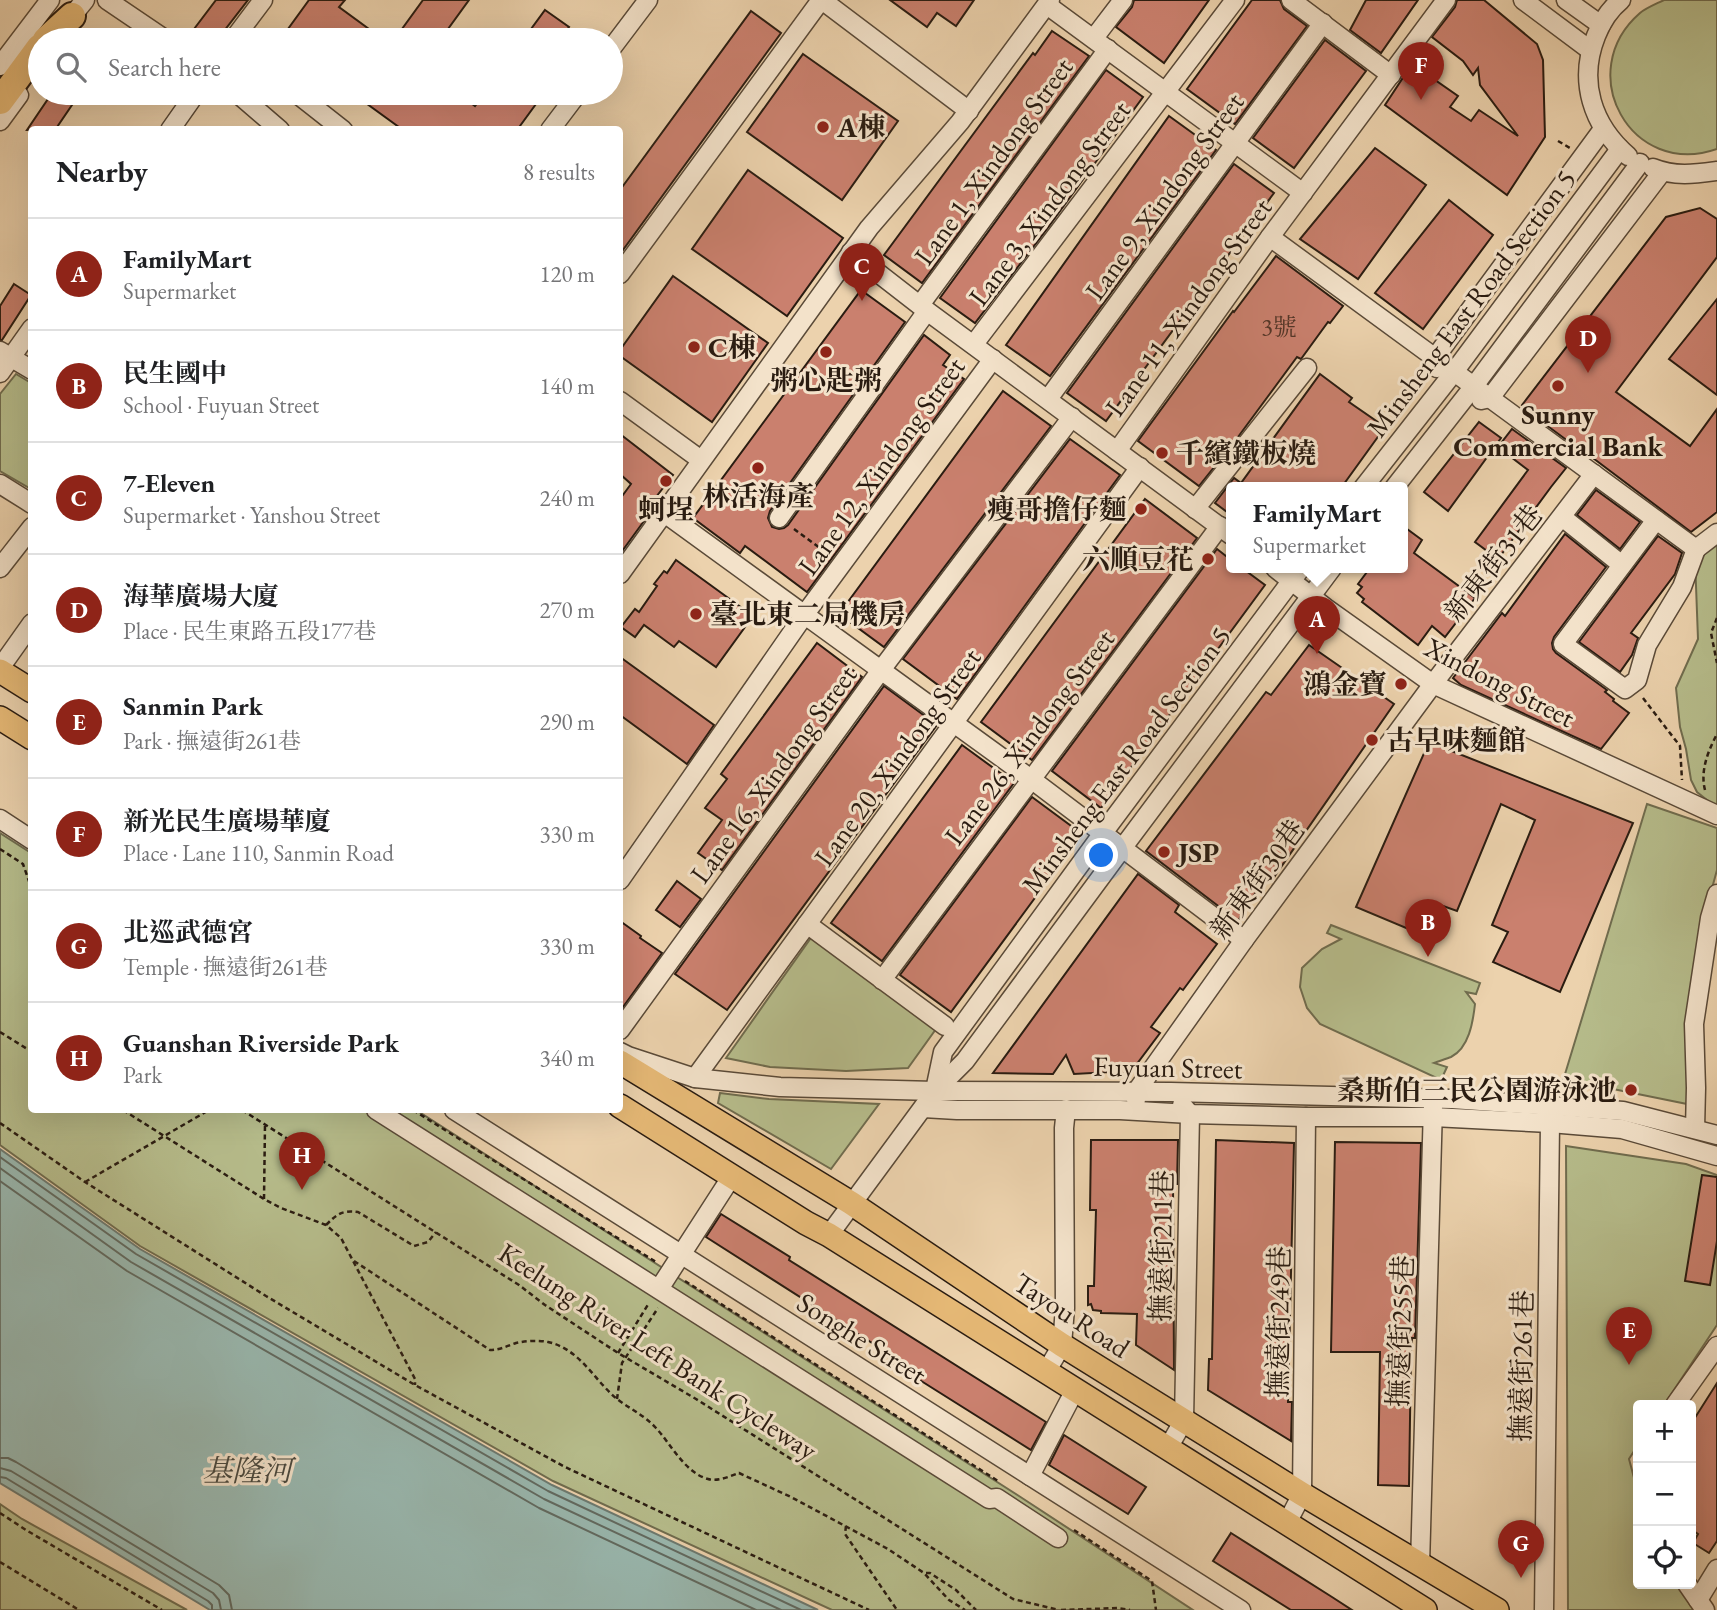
<!DOCTYPE html>
<meta charset="utf-8">
<style>
:root{--surface:#fff;--page:#f2f2f2;--text:#202124;--muted:#757577;--line:#e0e0e0;--accent:#8f2418}
body{margin:0;font-family:"EB Garamond","Noto Serif TC",serif;background:var(--page);color:var(--text)}
.controls{position:absolute;right:21px;bottom:21px;display:grid;overflow:hidden;border-radius:7px;box-shadow:0 7px 28px #0002}
.controls button{width:63px;height:63px;display:grid;place-items:center;padding:0;border:0;border-bottom:2px solid var(--line);background:var(--surface);color:var(--text);font:35px sans-serif}
.you{position:absolute;left:1102px;top:856px;width:24px;height:24px;margin:-18px;border:5px solid #fff;border-radius:50%;background:#1a73e8;box-shadow:0 0 0 10px #1a73e833}
.badge{display:grid;place-items:center;width:46px;height:46px;border-radius:50%;background:var(--accent);color:#fff;font-size:23px;font-weight:700}
.pin{position:absolute;translate:-50% -58px;filter:drop-shadow(0 2px 4px #0008)}
.pin::after{content:'';position:absolute;top:37px;width:24px;height:21px;background:inherit;clip-path:polygon(0 0,100% 0,50% 100%)}
.popup{position:absolute;left:1226px;top:482px;width:182px;height:91px;box-sizing:border-box;display:grid;place-content:center;border-radius:7px;background:var(--surface);filter:drop-shadow(0 2px 5px #0005);font-size:23px;white-space:nowrap;color:var(--muted)}
.popup b{font-size:26px;color:var(--text)}
.popup::after{content:'';position:absolute;left:50%;top:100%;margin-left:-14px;border:14px solid transparent;border-top-color:var(--surface)}
.list{margin:0;padding:0;list-style:none}
h2{display:flex;justify-content:space-between;align-items:center;height:91px;margin:0;padding:0 28px;font-size:30px}
h2 small{font-size:23px;font-weight:400;color:var(--muted)}
.list li{display:grid;grid-template-columns:46px 1fr auto;gap:21px;align-items:center;box-sizing:border-box;height:112px;padding:0 28px;border-top:2px solid var(--line)}
.list b{display:block;font-size:26px;white-space:nowrap}
.list p{margin:0;font-size:23px;white-space:nowrap;color:var(--muted)}
.list em{font-size:23px;font-style:normal;color:var(--muted)}
.icon{flex:none;width:38px;height:38px;fill:none;stroke:currentColor;stroke-width:2;stroke-linecap:round;stroke-linejoin:round}
.map{position:relative;flex:none;width:1717px;height:1610px;overflow:hidden}
.search{position:absolute;background:var(--surface);box-shadow:0 7px 28px #0002;left:28px;top:28px;width:595px;height:77px;display:flex;align-items:center;gap:18px;box-sizing:border-box;padding:0 24px;border-radius:38px;color:var(--muted);font-size:26px}
.panel{position:absolute;background:var(--surface);box-shadow:0 7px 28px #0002;left:28px;top:126px;width:595px;height:987px;border-radius:7px}
.map>svg:first-child{display:block}
</style>
<div class="map">
<svg width="1717" height="1610" viewBox="0 0 1717 1610">
<rect width="100%" height="100%" fill="#ecd2ad"/>
<filter id="stains"><feTurbulence type="fractalNoise" baseFrequency=".00286" numOctaves="4"/><feColorMatrix values="0 0 0 0 .2 0 0 0 0 .09 0 0 0 0 .02 0 0 0 .5 -.17"/></filter>
<radialGradient id="worn" r=".72"><stop offset=".6" stop-color="#630" stop-opacity="0"/><stop offset="1" stop-color="#630" stop-opacity=".3"/></radialGradient>
<g fill="#b6bc8b" stroke="#706c4e" stroke-width="2">
<path d="M1664 0H1717V149C1631 179 1572 72 1640 13 1646 8 1656 4 1664 0Z"/>
<path d="M16 374 31 383V489L0 471V394Z"/>
<path d="M1717 543V808L1697 792 1691 780 1686 749 1680 727 1676 688 1698 639 1695 559Z"/>
<path d="M1647 804 1717 828V870L1703 921 1687 1104 1613 1089 1562 1084Z"/>
<path d="M0 833 31 853 32 1110H416L1019 1496 1193 1610H832L553 1481 140 1246 0 1145Z"/>
<path d="M1331 925 1480 983 1476 994 1466 992 1475 1004C1473 1022 1469 1048 1451 1057 1446 1059 1439 1061 1434 1063L1447 1067 1441 1080 1320 1024 1307 1008 1300 987 1302 968 1322 949 1341 939 1327 933Z"/>
<path d="M813 935 936 1029 908 1068 846 1071 770 1067 726 1058Z"/>
<path d="M720 1093 769 1099 879 1104 831 1169 718 1103Z"/>
<path d="M1566 1146 1686 1164 1717 1175V1325L1664 1405H1638V1445L1629 1459 1638 1493V1584H1678L1695 1610H1568Z"/>
<path d="M0 1504 22 1519 187 1610H0Z"/>
</g>
<path fill="#99b7ae" stroke="#6d796f" stroke-width="2" d="M0 1149 140 1249 552 1485 818 1610H210L0 1483Z"/>
<g fill="none" stroke-linecap="round" stroke-linejoin="round">
<g stroke="#626a60" stroke-width="2">
<path d="M0 1157 136 1254 548 1491 801 1610"/>
<path d="M0 1168 131 1262 544 1499 781 1610"/>
<path d="M0 1181 127 1271 539 1508 756 1610"/>
<path d="M0 1458H8L16 1462 219 1585 229 1595 232 1610"/>
<path d="M0 1468 11 1471 213 1593 219 1600 221 1610"/>
<path d="M0 1477 6 1478 208 1601 212 1605V1610"/>
</g>
</g>
<g fill="#ca806e" stroke="#2a1c11" stroke-width="2">
<path d="M216 0H248L217 40H200L191 33Z"/>
<path d="M309 0H345L339 7 384 40H280Z"/>
<path d="M423 0H469L440 40H394Z"/>
<path d="M890 0H974L956 26 937 13 927 27Z"/>
<path d="M1134 0H1209L1164 63 1116 27 1132 7Z"/>
<path d="M1252 0H1280L1284 9 1307 26 1235 124 1187 89Z"/>
<path d="M1366 0H1418L1381 53 1350 30Z"/>
<path d="M1457 0H1484L1537 44 1543 60 1545 137 1507 195 1385 105 1412 64 1458 96 1450 107 1471 121 1479 110 1518 136 1480 85 1478 68 1473 75 1463 61 1432 37 1455 7Z"/>
<path d="M545 10 569 27 559 40H523Z"/>
<path d="M751 11 781 33 620 254V190Z"/>
<path d="M1052 31 1089 56 922 283 884 255 1033 53 1035 55Z"/>
<path d="M1325 40 1366 71 1294 168 1253 138Z"/>
<path d="M803 54 898 121 842 200 747 132Z"/>
<path d="M1106 70 1143 97 1047 229 975 323 940 298Z"/>
<path d="M52 93H60L74 102 55 130H27Z"/>
<path d="M352 93H458L475 106 485 93H544L517 130H403Z"/>
<path d="M1169 116 1216 150 1050 376 1006 345Z"/>
<path d="M1375 148 1426 185 1358 279 1300 239Z"/>
<path d="M1234 164 1274 193 1106 421 1067 393Z"/>
<path d="M748 170 843 238 787 316 692 249Z"/>
<path d="M1449 200 1493 235 1423 329 1375 293Z"/>
<path d="M1700 208 1717 219V257L1616 392 1690 446 1717 409V512L1691 532 1581 449 1580 450 1526 410 1527 409 1522 405 1666 217Z"/>
<path d="M1276 256 1343 306 1330 323 1328 322 1301 359 1297 357 1238 437 1199 486 1138 441 1233 311 1234 312Z"/>
<path d="M673 276 768 343 712 422 620 356V350Z"/>
<path d="M14 284 31 295 2 340H0V306Z"/>
<path d="M861 290 905 322 770 511 768 518 772 527 779 529 784 528 788 525 924 335 950 355 943 365 964 379 807 592 745 546 740 553 693 518Z"/>
<path d="M1717 299V395L1669 359Z"/>
<path d="M1320 374 1352 398 1349 402 1385 427 1341 488H1231V515L1215 503 1234 478 1241 483Z"/>
<path d="M1003 391 1051 426 884 647 839 614Z"/>
<path d="M1479 422 1501 438 1448 511 1424 492Z"/>
<path d="M1512 429 1566 468 1551 487 1498 559 1475 542 1528 470 1498 447Z"/>
<path d="M620 434 673 475 653 501 656 503 652 510 620 554V499L631 484 620 474Z"/>
<path d="M1070 439 1120 475 957 699 903 659Z"/>
<path d="M1596 490 1640 522 1620 549 1577 515Z"/>
<path d="M1145 499 1197 538 1032 760 981 722Z"/>
<path d="M1403 526 1422 540 1414 553 1475 598 1445 637 1432 626 1418 645 1362 602 1364 599 1357 593 1362 587 1358 584 1370 568H1403Z"/>
<path d="M1565 534 1606 567 1554 637 1552 643 1553 649 1556 653 1607 690 1605 692 1614 699 1613 701 1629 713 1601 749 1461 685 1453 678 1502 613 1505 616Z"/>
<path d="M1658 536 1682 553 1675 574 1631 633 1638 638 1632 655 1620 672 1579 642Z"/>
<path d="M1217 549 1231 560V568H1242L1265 585 1101 808 1052 771Z"/>
<path d="M676 560 753 616 716 667 679 641 674 647 644 625 635 637 621 627 635 609 639 612 657 586 654 584 664 571 667 573Z"/>
<path d="M817 643 862 677 722 870 698 853 722 820 705 808 727 779 721 774Z"/>
<path d="M1309 645 1394 704 1272 880 1266 876 1238 921 1146 851 1266 692 1271 695Z"/>
<path d="M620 657 714 725 687 764 620 715Z"/>
<path d="M884 686 937 725 727 1010 675 974Z"/>
<path d="M1429 742 1633 823 1560 992 1493 962 1508 932 1492 925 1535 820 1501 804 1457 911 1432 902 1418 933 1356 907Z"/>
<path d="M962 745 1014 783 882 961 831 923Z"/>
<path d="M1032 797 1082 834 951 1012 900 975Z"/>
<path d="M1138 874 1179 905 1175 912 1217 944 1183 990 1180 988 1151 1027 1160 1033 1130 1073 1110 1074V1072L1074 1074 1066 1055 1053 1074 993 1073Z"/>
<path d="M677 881 701 899 680 927 656 910Z"/>
<path d="M620 921 641 936 640 938 662 953 623 1007 620 1005Z"/>
<path d="M1091 1140H1178L1177 1184H1173L1174 1370 1136 1345 1137 1314 1101 1313V1311L1093 1310 1091 1304 1088 1305V1286H1094L1096 1210H1090Z"/>
<path d="M1216 1140 1294 1143 1288 1402H1292L1291 1441 1208 1390 1209 1359H1212Z"/>
<path d="M1335 1142 1421 1143 1415 1338H1412L1411 1352 1409 1486 1378 1485 1380 1352H1331Z"/>
<path d="M1702 1175 1717 1177V1241L1710 1285 1685 1281Z"/>
<path d="M721 1214 790 1257 789 1260 1046 1422 1031 1450 891 1362 894 1357 706 1237Z"/>
<path d="M1717 1383V1541L1709 1553 1693 1543 1698 1534 1691 1529V1424Z"/>
<path d="M1064 1435 1146 1487 1128 1514 1049 1465Z"/>
<path d="M1231 1533 1332 1597 1352 1610H1291L1213 1561Z"/>
</g>
<g fill="none" stroke-linecap="round" stroke-linejoin="round">
<g stroke="#5a4a38" stroke-width="21">
<g id="minor">
<path d="M107 0 166 40"/>
<path d="M822 0 969 111"/>
<path d="M1291 0 1391 75"/>
<path d="M1523 0 1590 50"/>
<path d="M1566 0 1601 25"/>
<path d="M1621 0C1610 9 1601 23 1596 36 1578 81 1592 125 1628 156"/>
<path d="M1047 5 1303 193"/>
<path d="M66 25 72 16 85 0"/>
<path d="M1094 38 1123 0"/>
<path d="M233 40 263 0"/>
<path d="M611 49 648 0"/>
<path d="M0 66 50 0"/>
<path d="M237 93 280 130"/>
<path d="M296 93 343 130"/>
<path d="M0 121 19 95"/>
<path d="M170 130 196 93"/>
<path d="M550 130 578 93"/>
<path d="M1653 168C1675 177 1695 174 1717 171"/>
<path d="M1270 237 1696 549"/>
<path d="M851 252 927 311 1231 535"/>
<path d="M620 274 821 0"/>
<path d="M920 305 1108 49"/>
<path d="M974 344 1235 0"/>
<path d="M0 351 32 370"/>
<path d="M1437 368 1435 358 1448 340 1603 129"/>
<path d="M0 373 32 328"/>
<path d="M1048 399 1323 23"/>
<path d="M1481 400 1490 398 1662 172"/>
<path d="M620 401 701 460"/>
<path d="M1117 451 1270 237 1446 0"/>
<path d="M0 484 32 504"/>
<path d="M1363 488 1454 372 1620 149"/>
<path d="M1394 488 1474 386 1640 163"/>
<path d="M1195 509 1307 368"/>
<path d="M663 512 1031 779 1244 940"/>
<path d="M1562 517 1622 565"/>
<path d="M779 518 927 311"/>
<path d="M1656 520 1563 644 1625 689 1637 680 1647 645 1682 587 1696 549"/>
<path d="M1696 549 1717 533"/>
<path d="M0 568 32 527"/>
<path d="M1275 568 1326 608 1433 684 1717 815"/>
<path d="M620 574 869 228 960 122 1050 0"/>
<path d="M0 668 32 623"/>
<path d="M0 819 32 840"/>
<path d="M620 880 805 614 993 359"/>
<path d="M807 924 945 1026"/>
<path d="M882 980 1220 526"/>
<path d="M620 1030 881 670 1072 417"/>
<path d="M620 1052 628 1056 695 1078 780 1087 935 1091 1171 1092 1452 1099 1623 1111 1717 1135"/>
<path d="M695 1078 1140 467"/>
<path d="M935 1090 943 1052 1103 833 1301 568"/>
<path d="M1136 1100V1092L1244 940 1433 684 1594 474"/>
<path d="M923 1108 957 1110H1120L1190 1114 1306 1117H1433L1550 1123 1622 1129 1717 1156"/>
<path d="M376 1110 989 1499 997 1498 1058 1538"/>
<path d="M454 1110 1241 1610"/>
<path d="M1695 1129 1696 1088 1694 1024 1710 918 1717 894"/>
<path d="M829 1235 935 1091 965 1061 1115 858 1332 568"/>
<path d="M659 1289 732 1176"/>
<path d="M1046 1372 1062 1345 1065 1308 1064 1128 1066 1109"/>
<path d="M1675 1405 1717 1346"/>
<path d="M1168 1448 1184 1420 1190 1114 1182 1105"/>
<path d="M1030 1476 1075 1390"/>
<path d="M1287 1523 1302 1494 1306 1117"/>
<path d="M1420 1565 1433 1106"/>
<path d="M1687 1584 1705 1610"/>
<path d="M1698 1600 1717 1569"/>
<path d="M1544 1610 1550 1123"/>
</g>
</g>
<g stroke="#2a1c11" stroke-width="26">
<g id="major">
<path d="M0 671 32 691"/>
<path d="M0 718 32 738"/>
<path d="M620 1062 851 1203 1062 1345 1302 1494 1497 1610"/>
<path d="M620 1106 806 1223 829 1235 1425 1610"/>
</g>
</g>
<g stroke="#2a1c11" stroke-width="30">
<g id="highway">
<path d="M46 40 72 16"/>
<path d="M0 101 40 47"/>
</g>
</g>
<g stroke="#2a1c11" stroke-width="2.5" stroke-dasharray="5 3.5" stroke-linecap="butt">
<path d="M1558 141 1570 148"/>
<path d="M794 529 828 554"/>
<path d="M1717 618 1711 633 1717 663"/>
<path d="M1643 698 1680 746 1682 780"/>
<path d="M1705 790C1700 771 1708 751 1717 734"/>
<path d="M0 849 23 864 32 890"/>
<path d="M0 1032 32 1052"/>
<path d="M123 1110 264 1199 281 1208 326 1225 341 1238 415 1379V1385"/>
<path d="M242 1110 519 1285 545 1305 618 1353 696 1399 1013 1599 1059 1610"/>
<path d="M413 1110 656 1262"/>
<path d="M0 1123 85 1182 266 1296 415 1385 565 1467 869 1610"/>
<path d="M85 1182 209 1110"/>
<path d="M264 1199 265 1125"/>
<path d="M326 1225C337 1214 342 1210 358 1212L414 1246 428 1242 436 1232"/>
<path d="M354 1261 490 1350C500 1350 507 1346 516 1343 525 1341 538 1340 548 1342 580 1349 594 1380 617 1399 630 1409 644 1415 656 1428 671 1444 685 1473 708 1479 718 1482 730 1476 739 1473L791 1497 888 1549 924 1573 949 1600 965 1610"/>
<path d="M685 1281 998 1481"/>
<path d="M618 1353 649 1303"/>
<path d="M617 1399 622 1363 658 1308"/>
<path d="M0 1513 26 1530 162 1610"/>
<path d="M846 1526 845 1534 897 1610"/>
<path d="M1074 1530 1152 1581 1156 1610"/>
<path d="M0 1562 79 1610"/>
<path d="M926 1573H930L956 1590 976 1610"/>
<path d="M1061 1610 1118 1608 1130 1610"/>
</g>
<use href="#minor" stroke="#f3e2ca" stroke-width="18"/>
<use href="#major" stroke="#e6b976" stroke-width="23"/>
<use href="#highway" stroke="#e6b976" stroke-width="26"/>
</g>
<g fill="#8f2418" stroke="#f3e2ca" stroke-width="2.5">
<circle cx="823" cy="127" r="7"/>
<circle cx="694" cy="347" r="7"/>
<circle cx="826" cy="352" r="7"/>
<circle cx="1558" cy="386" r="7"/>
<circle cx="1162" cy="453" r="7"/>
<circle cx="758" cy="468" r="7"/>
<circle cx="666" cy="481" r="7"/>
<circle cx="1141" cy="509" r="7"/>
<circle cx="1208" cy="559" r="7"/>
<circle cx="696" cy="614" r="7"/>
<circle cx="1401" cy="684" r="7"/>
<circle cx="1372" cy="740" r="7"/>
<circle cx="1164" cy="852" r="7"/>
<circle cx="1631" cy="1090" r="7"/>
</g>
<g text-anchor="middle" dominant-baseline="central" stroke-width="6" stroke-linejoin="round" paint-order="stroke">
<g font-size="24" fill="#523528">
<text x="1279" y="326">3號</text>
</g>
<g font-size="28" font-weight="bold" fill="#2a1c11" stroke="#f3e2ca" text-anchor="start">
<text x="837" y="127">A棟</text>
<text x="708" y="347">C棟</text>
<text x="826" y="380" text-anchor="middle">粥心匙粥</text>
<text x="1558" y="414" text-anchor="middle">Sunny<tspan x="1558" dy="32">Commercial Bank</tspan></text>
<text x="1176" y="453">千繽鐵板燒</text>
<text x="758" y="496" text-anchor="middle">林活海產</text>
<text x="666" y="509" text-anchor="middle">蚵埕</text>
<text x="1127" y="509" text-anchor="end">瘦哥擔仔麵</text>
<text x="1194" y="559" text-anchor="end">六順豆花</text>
<text x="710" y="614">臺北東二局機房</text>
<text x="1387" y="684" text-anchor="end">鴻金寶</text>
<text x="1386" y="740">古早味麵館</text>
<text x="1178" y="852">JSP</text>
<text x="1617" y="1090" text-anchor="end">桑斯伯三民公園游泳池</text>
</g>
<g font-size="28" fill="#2a1c11" stroke="#f3e2ca">
<text transform="translate(993 161) rotate(-54)">Lane 1, Xindong Street</text>
<text transform="translate(1164 196) rotate(-54)">Lane 9, Xindong Street</text>
<text transform="translate(1049 203) rotate(-53)">Lane 3, Xindong Street</text>
<text transform="translate(1471 303) rotate(-53)">Minsheng East Road Section 5</text>
<text transform="translate(1188 307) rotate(-54)">Lane 11, Xindong Street</text>
<text transform="translate(881 466) rotate(-54)">Lane 12, Xindong Street</text>
<text transform="translate(1493 563) rotate(-52)">新東街31巷</text>
<text transform="translate(1500 682) rotate(27)">Xindong Street</text>
<text transform="translate(1029 737) rotate(-53)">Lane 26, Xindong Street</text>
<text transform="translate(897 757) rotate(-54)">Lane 20, Xindong Street</text>
<text transform="translate(1126 760) rotate(-53)">Minsheng East Road Section 5</text>
<text transform="translate(773 774) rotate(-54)">Lane 16, Xindong Street</text>
<text transform="translate(1257 879) rotate(-54)">新東街30巷</text>
<text transform="translate(1168 1067) rotate(1)">Fuyuan Street</text>
<text transform="translate(1161 1246) rotate(-89)">撫遠街211巷</text>
<text transform="translate(1072 1315) rotate(33)">Tayou Road</text>
<text transform="translate(1278 1322) rotate(-89)">撫遠街249巷</text>
<text transform="translate(1400 1331) rotate(-88)">撫遠街255巷</text>
<text transform="translate(862 1338) rotate(32)">Songhe Street</text>
<text transform="translate(658 1351) rotate(33)">Keelung River Left Bank Cycleway</text>
<text transform="translate(1521 1366) rotate(-89)">撫遠街261巷</text>
</g>
<g font-size="30" font-style="italic" fill="#4b4a40" stroke="#f3e2ca">
<text x="247" y="1470">基隆河</text>
</g>
</g>
<rect width="100%" height="100%" filter="url(#stains)"/>
<rect width="100%" height="100%" fill="url(#worn)"/>
</svg>
<div class="controls">
<button>+</button>
<button>−</button>
<button><svg class="icon" aria-label="locate" viewBox="0 0 24 24"><circle cx="12" cy="12" r="6"/><path d="M12 2v4M12 18v4M2 12h4M18 12h4"/></svg></button>
</div>
<div class="you"></div>
<div class="pin badge" style="left:1317px;top:654px">A</div>
<div class="popup"><b>FamilyMart</b>Supermarket</div>
<div class="pin badge" style="left:1428px;top:957px">B</div>
<div class="pin badge" style="left:862px;top:301px">C</div>
<div class="pin badge" style="left:1588px;top:373px">D</div>
<div class="pin badge" style="left:1629px;top:1365px">E</div>
<div class="pin badge" style="left:1421px;top:100px">F</div>
<div class="pin badge" style="left:1521px;top:1578px">G</div>
<div class="pin badge" style="left:302px;top:1190px">H</div>
<div class="search"><svg class="icon" aria-label="search" viewBox="0 0 24 24"><circle cx="10" cy="10" r="6"/><path d="M15 15l6 6"/></svg>Search here</div>
<section class="panel">
<h2>Nearby<small>8 results</small></h2>
<ul class="list">
<li><span class="badge">A</span><div><b>FamilyMart</b><p>Supermarket</p></div><em>120 m</em></li>
<li><span class="badge">B</span><div><b>民生國中</b><p>School · Fuyuan Street</p></div><em>140 m</em></li>
<li><span class="badge">C</span><div><b>7-Eleven</b><p>Supermarket · Yanshou Street</p></div><em>240 m</em></li>
<li><span class="badge">D</span><div><b>海華廣場大廈</b><p>Place · 民生東路五段177巷</p></div><em>270 m</em></li>
<li><span class="badge">E</span><div><b>Sanmin Park</b><p>Park · 撫遠街261巷</p></div><em>290 m</em></li>
<li><span class="badge">F</span><div><b>新光民生廣場華廈</b><p>Place · Lane 110, Sanmin Road</p></div><em>330 m</em></li>
<li><span class="badge">G</span><div><b>北巡武德宮</b><p>Temple · 撫遠街261巷</p></div><em>330 m</em></li>
<li><span class="badge">H</span><div><b>Guanshan Riverside Park</b><p>Park</p></div><em>340 m</em></li>
</ul>
</section>
</div>
